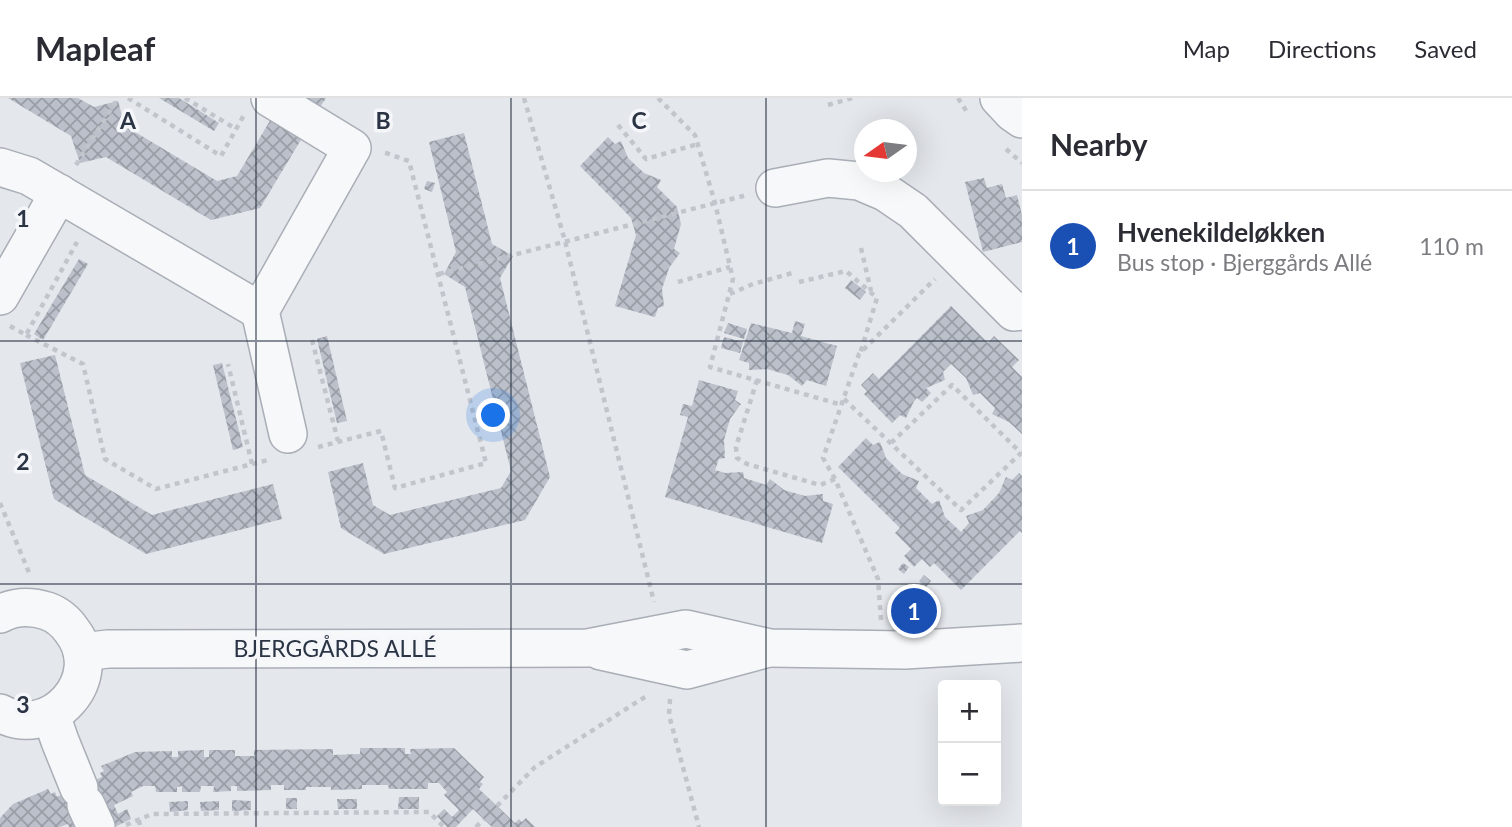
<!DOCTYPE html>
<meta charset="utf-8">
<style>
:root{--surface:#fff;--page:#f7f7f7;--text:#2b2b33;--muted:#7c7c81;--line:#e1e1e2;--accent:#ea580c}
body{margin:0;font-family:Lato,sans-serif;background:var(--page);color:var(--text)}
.controls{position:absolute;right:21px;bottom:21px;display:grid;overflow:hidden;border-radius:7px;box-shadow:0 7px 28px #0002}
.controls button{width:63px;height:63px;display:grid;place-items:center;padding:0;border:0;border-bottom:2px solid var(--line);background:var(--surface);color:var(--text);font:35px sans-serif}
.compass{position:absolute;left:854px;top:21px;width:63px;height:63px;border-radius:50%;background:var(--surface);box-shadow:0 7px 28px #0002;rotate:256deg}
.you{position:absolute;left:494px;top:318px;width:24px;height:24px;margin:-18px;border:5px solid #fff;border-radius:50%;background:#1a73e8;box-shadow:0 0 0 10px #1a73e833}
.badge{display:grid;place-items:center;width:46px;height:46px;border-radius:50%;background:var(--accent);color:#fff;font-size:23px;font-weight:700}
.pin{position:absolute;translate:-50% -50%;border:4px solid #fff;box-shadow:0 2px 7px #0006}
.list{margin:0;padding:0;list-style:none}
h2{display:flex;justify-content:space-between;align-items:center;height:91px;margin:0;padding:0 28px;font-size:30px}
h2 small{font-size:23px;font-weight:400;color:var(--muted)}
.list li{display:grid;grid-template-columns:46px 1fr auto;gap:21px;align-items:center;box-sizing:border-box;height:112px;padding:0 28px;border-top:2px solid var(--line)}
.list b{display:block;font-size:26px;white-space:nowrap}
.list p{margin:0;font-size:23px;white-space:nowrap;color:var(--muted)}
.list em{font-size:23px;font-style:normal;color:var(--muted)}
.map{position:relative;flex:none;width:1022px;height:729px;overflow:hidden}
header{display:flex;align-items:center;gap:42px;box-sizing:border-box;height:98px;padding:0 35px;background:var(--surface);border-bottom:2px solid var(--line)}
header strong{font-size:33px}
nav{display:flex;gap:38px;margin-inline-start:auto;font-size:24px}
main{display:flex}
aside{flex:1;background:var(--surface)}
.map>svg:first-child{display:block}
</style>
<header>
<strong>Mapleaf</strong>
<nav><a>Map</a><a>Directions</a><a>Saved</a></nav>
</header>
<main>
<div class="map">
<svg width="1022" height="729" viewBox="0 0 1022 729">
<defs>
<pattern id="building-cross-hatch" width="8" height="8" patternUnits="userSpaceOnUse" patternTransform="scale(1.75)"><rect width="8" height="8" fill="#bbc0ca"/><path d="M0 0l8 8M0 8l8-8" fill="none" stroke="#989da6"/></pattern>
</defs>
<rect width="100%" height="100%" fill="#e4e7ec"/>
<g fill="url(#building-cross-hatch)">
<path d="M8 0H78L94 9 118 3 125 28 217 83 237 78 274 16 305 35 260 110 211 122 106 59 80 65 71 38Z"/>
<path d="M159 0H179L219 25 214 33Z"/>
<path d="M298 0H326L318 12Z"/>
<path d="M464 35 492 146 513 158 500 180 550 379 525 422 384 456 341 430 328 374 363 365 373 407 390 417 501 390 511 373 465 189 444 176 456 154 429 44Z"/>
<path d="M608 39 615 46 621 43 628 60 644 75 661 82 657 89 677 109 681 126 674 151 680 155 669 170 662 191 664 208 658 210 655 219 615 208 636 137 631 120 580 68Z"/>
<path d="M984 80 987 90 1002 86 1006 100 1017 97 1022 117V144L983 154 965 84Z"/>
<path d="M427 83 435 85 432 94 424 91Z"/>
<path d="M79 161 88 166 43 242 34 236Z"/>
<path d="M851 182 866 194 860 202 845 190Z"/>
<path d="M951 208 988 245 994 238 1019 262 1012 269 1022 279V336L1009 324 992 316 995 310 980 295 973 297 966 280 951 266 943 274 945 282 926 290 931 295 922 304 917 300 914 303 906 320 900 317 892 325 864 296 867 293 861 287 873 275 879 281Z"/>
<path d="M795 223 805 226 801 238 837 248 826 288 807 282 802 288 788 277 767 271 749 272V265L739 262 751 225 792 235Z"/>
<path d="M728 225 747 231 744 241 724 235Z"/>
<path d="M327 238 347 323 337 325 317 241Z"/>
<path d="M724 239 743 244 740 255 721 250Z"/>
<path d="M55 257 85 377 152 417 273 386 282 421 146 456 54 401 20 265Z"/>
<path d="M222 265 243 349 233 352 213 267Z"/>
<path d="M699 282 738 293 735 302 741 306 730 321 724 342 725 360 719 361 715 372 725 375 743 374 744 380 766 387 770 381 784 392 805 398 823 396V403L833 406 822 445 665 399 688 319 680 317 683 306 692 308Z"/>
<path d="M866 340 873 347 880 344 886 360 902 376 919 383 916 390 932 406 939 402 945 419 961 434 969 425 966 418 983 412 999 395 1006 379 1012 382 1019 375 1022 378V435L1020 433 961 492 934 465 930 469 922 461 914 469 904 458 911 451 895 435 900 430 838 369Z"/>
<path d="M903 465 909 469 904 476 898 471Z"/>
<path d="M924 477 931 483 926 489 919 483Z"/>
<path d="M360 650H405V656H411L410 651 454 650 484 679 480 684 483 686 479 691 515 725 519 721 522 724 526 720 535 729H492L473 711 456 729H447L437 718 444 711 452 719 459 712 444 697 447 694 439 685H428V691H389L388 687H362V691L331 692V689H306V692H284V687H271V692L237 693V688H231V693L213 694 214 688H201L200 694H182V688L177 689V694H156L155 688H143L131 694 133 698 114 707 118 716 127 711 131 721 115 729H69L68 726 60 729H0V720L13 706 48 691 51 696 55 694 57 699 102 679 100 675 104 673 101 668 135 654 172 653V659H178V653L204 652V659H209V652H235V658H254V652L333 651V657L360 656Z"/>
<path d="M399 699H419V711H398Z"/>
<rect x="286" y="700" width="11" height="11"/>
<path d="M337 701H357V711H338Z"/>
<path d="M232 702 251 703V712L232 713Z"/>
<path d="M188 703V712L170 714 169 704Z"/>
<path d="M219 703V712L201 713 200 704Z"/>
</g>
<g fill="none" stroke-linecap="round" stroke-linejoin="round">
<g stroke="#a9aeb7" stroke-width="40">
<g id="minor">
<path d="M270 0 352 50 260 213 288 336"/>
<path d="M999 0 1012 14 1022 21"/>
<path d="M0 69 29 78 260 213"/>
<path d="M775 90 828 80 859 83 885 94 913 113 1014 214 1022 213"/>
<path d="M0 198 59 95"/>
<path d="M0 516C15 508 31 508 47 513 58 517 66 524 72 533 108 579 51 644 0 615"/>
<path d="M601 553 687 572 765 551"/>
<path d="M82 554 108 551 588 550 686 531 770 550 905 552 1022 545"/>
<path d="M51 617 60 643 79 690"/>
<path d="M86 707 96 729"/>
</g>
</g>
<g stroke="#c2c5cb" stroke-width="4.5" stroke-dasharray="5 5" stroke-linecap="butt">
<path d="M128 0 221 58 244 17"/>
<path d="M185 0 236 31"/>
<path d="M524 0 565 143 654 504"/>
<path d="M658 0 695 37 715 105 733 181 710 269 842 307"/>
<path d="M958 0 967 14"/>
<path d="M828 7 852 0"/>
<path d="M618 27 646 61 698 46"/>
<path d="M1006 51 1022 65"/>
<path d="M76 67 118 0"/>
<path d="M861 150 871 193"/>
<path d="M439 176 747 97"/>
<path d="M678 184 730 169"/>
<path d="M799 184 846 173 877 200 860 256"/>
<path d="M730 196 753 186 796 174"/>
<path d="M10 228 26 237 77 144"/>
<path d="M26 237 83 266 105 361 156 391 252 366 228 266"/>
<path d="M312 242 338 343"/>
<path d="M757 282 736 349 737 360 747 366 820 387 835 381"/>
<path d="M844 301 961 412 1021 355 952 287 891 345"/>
<path d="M318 349 381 333 395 390 486 365 409 63 383 54"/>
<path d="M252 366 268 362"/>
<path d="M0 405 30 477"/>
<path d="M881 522 878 481 835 381 823 360 859 256 935 181"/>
<path d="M670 601 669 617 699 729"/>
<path d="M497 708 535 669 648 597"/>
<path d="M139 722 140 729"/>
<path d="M126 727 152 716 429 714 444 729"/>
<path d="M476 729 484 721"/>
</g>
<use href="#minor" stroke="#f7f8fa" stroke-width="37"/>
</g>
<path fill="none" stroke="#2b3445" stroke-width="2" stroke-opacity="0.55" d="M256 0V729M511 0V729M766 0V729M0 243H1022M0 486H1022"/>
<g text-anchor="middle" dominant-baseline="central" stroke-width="7" stroke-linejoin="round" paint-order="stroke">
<g font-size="23" fill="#2b3445" stroke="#f4f6f9">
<text x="335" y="550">BJERGGÅRDS ALLÉ</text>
</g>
</g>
<g font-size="23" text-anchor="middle" font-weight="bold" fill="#2b3445" stroke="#f4f6f9" stroke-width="7" stroke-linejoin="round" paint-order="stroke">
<text x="128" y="31">A</text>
<text x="383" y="31">B</text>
<text x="639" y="31">C</text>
<text x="23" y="129">1</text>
<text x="23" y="372">2</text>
<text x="23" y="615">3</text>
</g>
</svg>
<div class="controls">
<button>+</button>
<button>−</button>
</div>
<svg class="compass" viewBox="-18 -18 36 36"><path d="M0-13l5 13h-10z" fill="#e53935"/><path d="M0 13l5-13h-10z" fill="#7c7c81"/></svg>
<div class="you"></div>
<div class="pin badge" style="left:914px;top:513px;background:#1a4fb4">1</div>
</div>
<aside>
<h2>Nearby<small></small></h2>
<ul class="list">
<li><span class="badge" style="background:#1a4fb4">1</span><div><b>Hvenekildeløkken</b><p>Bus stop · Bjerggårds Allé</p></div><em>110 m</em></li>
</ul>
</aside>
</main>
